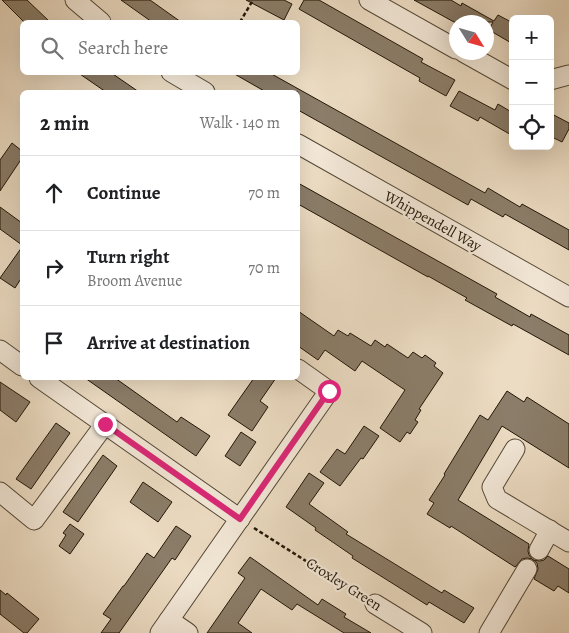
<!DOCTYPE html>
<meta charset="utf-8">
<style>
:root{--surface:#fff;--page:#f2f2f2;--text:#202124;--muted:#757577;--line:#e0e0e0}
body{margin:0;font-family:Alegreya,serif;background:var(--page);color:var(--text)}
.controls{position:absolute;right:15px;top:15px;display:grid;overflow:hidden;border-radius:8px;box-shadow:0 5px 20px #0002}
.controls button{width:45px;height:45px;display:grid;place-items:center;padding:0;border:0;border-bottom:1px solid var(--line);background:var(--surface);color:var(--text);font:25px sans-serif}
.compass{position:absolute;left:449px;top:15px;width:45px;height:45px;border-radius:50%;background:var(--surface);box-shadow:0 5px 20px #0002;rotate:127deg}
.stop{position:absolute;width:15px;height:15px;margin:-11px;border:4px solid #db2777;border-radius:50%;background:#fff}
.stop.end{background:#db2777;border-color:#fff;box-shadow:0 1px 5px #0008}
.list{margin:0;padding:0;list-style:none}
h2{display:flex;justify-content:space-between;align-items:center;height:65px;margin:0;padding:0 20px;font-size:21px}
h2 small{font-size:16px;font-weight:400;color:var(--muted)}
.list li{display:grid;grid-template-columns:32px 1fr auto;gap:15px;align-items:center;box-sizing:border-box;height:75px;padding:0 20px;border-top:1px solid var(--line)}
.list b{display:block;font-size:19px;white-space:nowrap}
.list p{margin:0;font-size:16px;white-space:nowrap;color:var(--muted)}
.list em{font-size:16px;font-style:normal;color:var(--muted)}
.icon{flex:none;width:28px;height:28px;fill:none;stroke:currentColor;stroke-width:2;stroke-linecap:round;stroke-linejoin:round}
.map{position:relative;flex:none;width:569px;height:633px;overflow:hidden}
.search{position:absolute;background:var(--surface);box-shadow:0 5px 20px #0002;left:20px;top:20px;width:280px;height:55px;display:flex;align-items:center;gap:12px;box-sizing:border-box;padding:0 18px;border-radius:8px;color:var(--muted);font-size:19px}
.panel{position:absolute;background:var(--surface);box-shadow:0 5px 20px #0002;left:20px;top:90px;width:280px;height:290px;border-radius:8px}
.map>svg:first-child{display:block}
</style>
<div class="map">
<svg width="569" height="633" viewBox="0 0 569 633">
<rect width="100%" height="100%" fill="#ecdcc3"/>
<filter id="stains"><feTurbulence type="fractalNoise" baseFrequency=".004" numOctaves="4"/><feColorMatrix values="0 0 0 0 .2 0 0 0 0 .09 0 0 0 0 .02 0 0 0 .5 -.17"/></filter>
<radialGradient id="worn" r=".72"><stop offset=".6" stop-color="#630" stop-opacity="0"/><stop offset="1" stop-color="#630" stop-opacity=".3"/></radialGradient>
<g fill="#8b7d69" stroke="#211607">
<path d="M2 0H27L50 22H24Z"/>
<path d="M121 0H150L181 22H152Z"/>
<path d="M246 0H284L292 4 284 20Z"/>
<path d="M304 0H319L423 59 421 62 455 80 446 96 419 81 420 78 299 9Z"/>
<path d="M414 0H451L461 6 462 3 494 21 498 15 513 23V44L489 30 493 22H454Z"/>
<path d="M77 72H110L139 92H106Z"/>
<path d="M231 72H268L485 193 488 188 520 207 522 204 569 230V250L505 214 503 217 471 199 468 205 298 110V92H266Z"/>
<path d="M459 91 495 110 498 104 513 113V136L480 117 478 121 450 106Z"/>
<path d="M550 113 569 123V129L562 142 550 136Z"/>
<path d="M12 143 22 151V158L0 191V160Z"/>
<path d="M298 183 497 294 495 297 530 317 531 314 569 335V355L513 324 512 326 465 300 467 298 428 276V277L298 204Z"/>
<path d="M0 207 22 223V245L0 229Z"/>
<path d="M22 247V277L15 288 0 278Z"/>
<path d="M298 311 334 336 338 330 348 336 350 333 371 346 375 340 385 347 387 344 408 358 413 352 422 358 425 355 436 363 434 366 443 373 419 409 421 410 415 420 418 422 410 434 407 432 400 442 380 428 405 390 362 361 355 371 325 350 318 360 298 346Z"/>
<path d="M85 378H115L177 422 181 417 210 436 196 456Z"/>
<path d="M254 378H276L260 401 268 407 252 431 228 415Z"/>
<path d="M0 382 30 402 16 422 0 410Z"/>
<path d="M507 391 524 402 527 397 569 424V468L502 426 458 500 529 544 528 551 529 555 533 560 540 561 544 560 548 556 569 569V593L558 586 554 591 534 579 538 569 537 563 532 559 527 558 522 559 515 567 451 526 450 528 427 514 434 503 429 500 445 475 444 474 480 415 488 420Z"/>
<path d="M56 423 70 433 31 489 16 479Z"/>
<path d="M364 426 379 436 363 459 361 458 340 486 320 472 337 449 345 454Z"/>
<path d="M241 432 256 442 240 466 225 456Z"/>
<path d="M103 455 117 466 78 522 63 512Z"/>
<path d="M309 473 324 483 309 504 348 532 346 534 442 593 444 590 474 608 464 623 429 602 427 605 352 558 353 556 315 530 316 528 286 507Z"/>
<path d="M143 482 172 502 158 522 130 502Z"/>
<path d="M70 524 84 534 70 554 59 546 66 535 63 533Z"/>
<path d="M176 526 191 536 175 560 172 558 119 633H101L111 619 103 614 123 586H124L147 553 154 558Z"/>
<path d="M250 557 318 605 322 599 346 614 344 617 371 633H344L297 604 292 610 261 589 238 623 252 633H207L245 578 238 573Z"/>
<path d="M0 590 6 595 7 593 39 619 27 633H24L0 614Z"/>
</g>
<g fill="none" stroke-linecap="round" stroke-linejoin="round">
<g stroke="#544836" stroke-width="21">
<g id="minor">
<path d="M75 0 101 22"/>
<path d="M369 0 456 49"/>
<path d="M463 52 513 80"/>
<path d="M171 72 205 92"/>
<path d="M550 80 569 75"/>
<path d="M298 144 569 297"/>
<path d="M0 350 22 366"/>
<path d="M39 378 240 519"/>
<path d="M515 449 492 487 497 499 569 542"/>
<path d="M0 492 34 520 105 424"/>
<path d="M539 550 550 530"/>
<path d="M375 604 422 633"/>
<path d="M169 620 188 633"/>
<path d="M160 633 329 391 298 369"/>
<path d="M489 633 527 569"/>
</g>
</g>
<g stroke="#211607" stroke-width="2.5" stroke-dasharray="4 2.5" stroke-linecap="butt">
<path d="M240 22 253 0"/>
<path d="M254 528 361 596"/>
</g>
<use href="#minor" stroke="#f3e8d8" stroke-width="19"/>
</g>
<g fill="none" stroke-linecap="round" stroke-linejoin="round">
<path stroke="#db2777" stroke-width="6" d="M105 424 240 519 329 391"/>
</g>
<g text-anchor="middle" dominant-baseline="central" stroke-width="4.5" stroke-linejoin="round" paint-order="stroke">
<g font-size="15" fill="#211607" stroke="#f3e8d8">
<text transform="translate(433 221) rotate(29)">Whippendell Way</text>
<text transform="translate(344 584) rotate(32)">Croxley Green</text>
</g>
</g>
<rect width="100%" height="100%" filter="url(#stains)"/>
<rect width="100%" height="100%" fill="url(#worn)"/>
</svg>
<div class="controls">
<button>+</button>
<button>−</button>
<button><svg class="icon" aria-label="locate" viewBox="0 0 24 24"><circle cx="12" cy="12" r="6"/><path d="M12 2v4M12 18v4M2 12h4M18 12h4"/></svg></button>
</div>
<svg class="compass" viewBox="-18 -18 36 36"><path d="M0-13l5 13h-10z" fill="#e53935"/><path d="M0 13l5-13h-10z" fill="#757577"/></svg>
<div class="stop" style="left:329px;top:391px"></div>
<div class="stop end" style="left:105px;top:424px"></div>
<div class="search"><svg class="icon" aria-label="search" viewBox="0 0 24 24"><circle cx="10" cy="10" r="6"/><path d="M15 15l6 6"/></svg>Search here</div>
<section class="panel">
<h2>2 min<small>Walk · 140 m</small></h2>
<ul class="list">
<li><svg class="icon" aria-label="ahead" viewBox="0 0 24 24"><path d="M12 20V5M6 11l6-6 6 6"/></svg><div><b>Continue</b></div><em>70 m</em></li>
<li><svg class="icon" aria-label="right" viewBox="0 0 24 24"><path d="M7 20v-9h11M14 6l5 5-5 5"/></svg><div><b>Turn right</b><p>Broom Avenue</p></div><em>70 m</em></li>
<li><svg class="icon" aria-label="arrive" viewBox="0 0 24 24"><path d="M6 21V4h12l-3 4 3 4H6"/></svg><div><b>Arrive at destination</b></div></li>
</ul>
</section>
</div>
